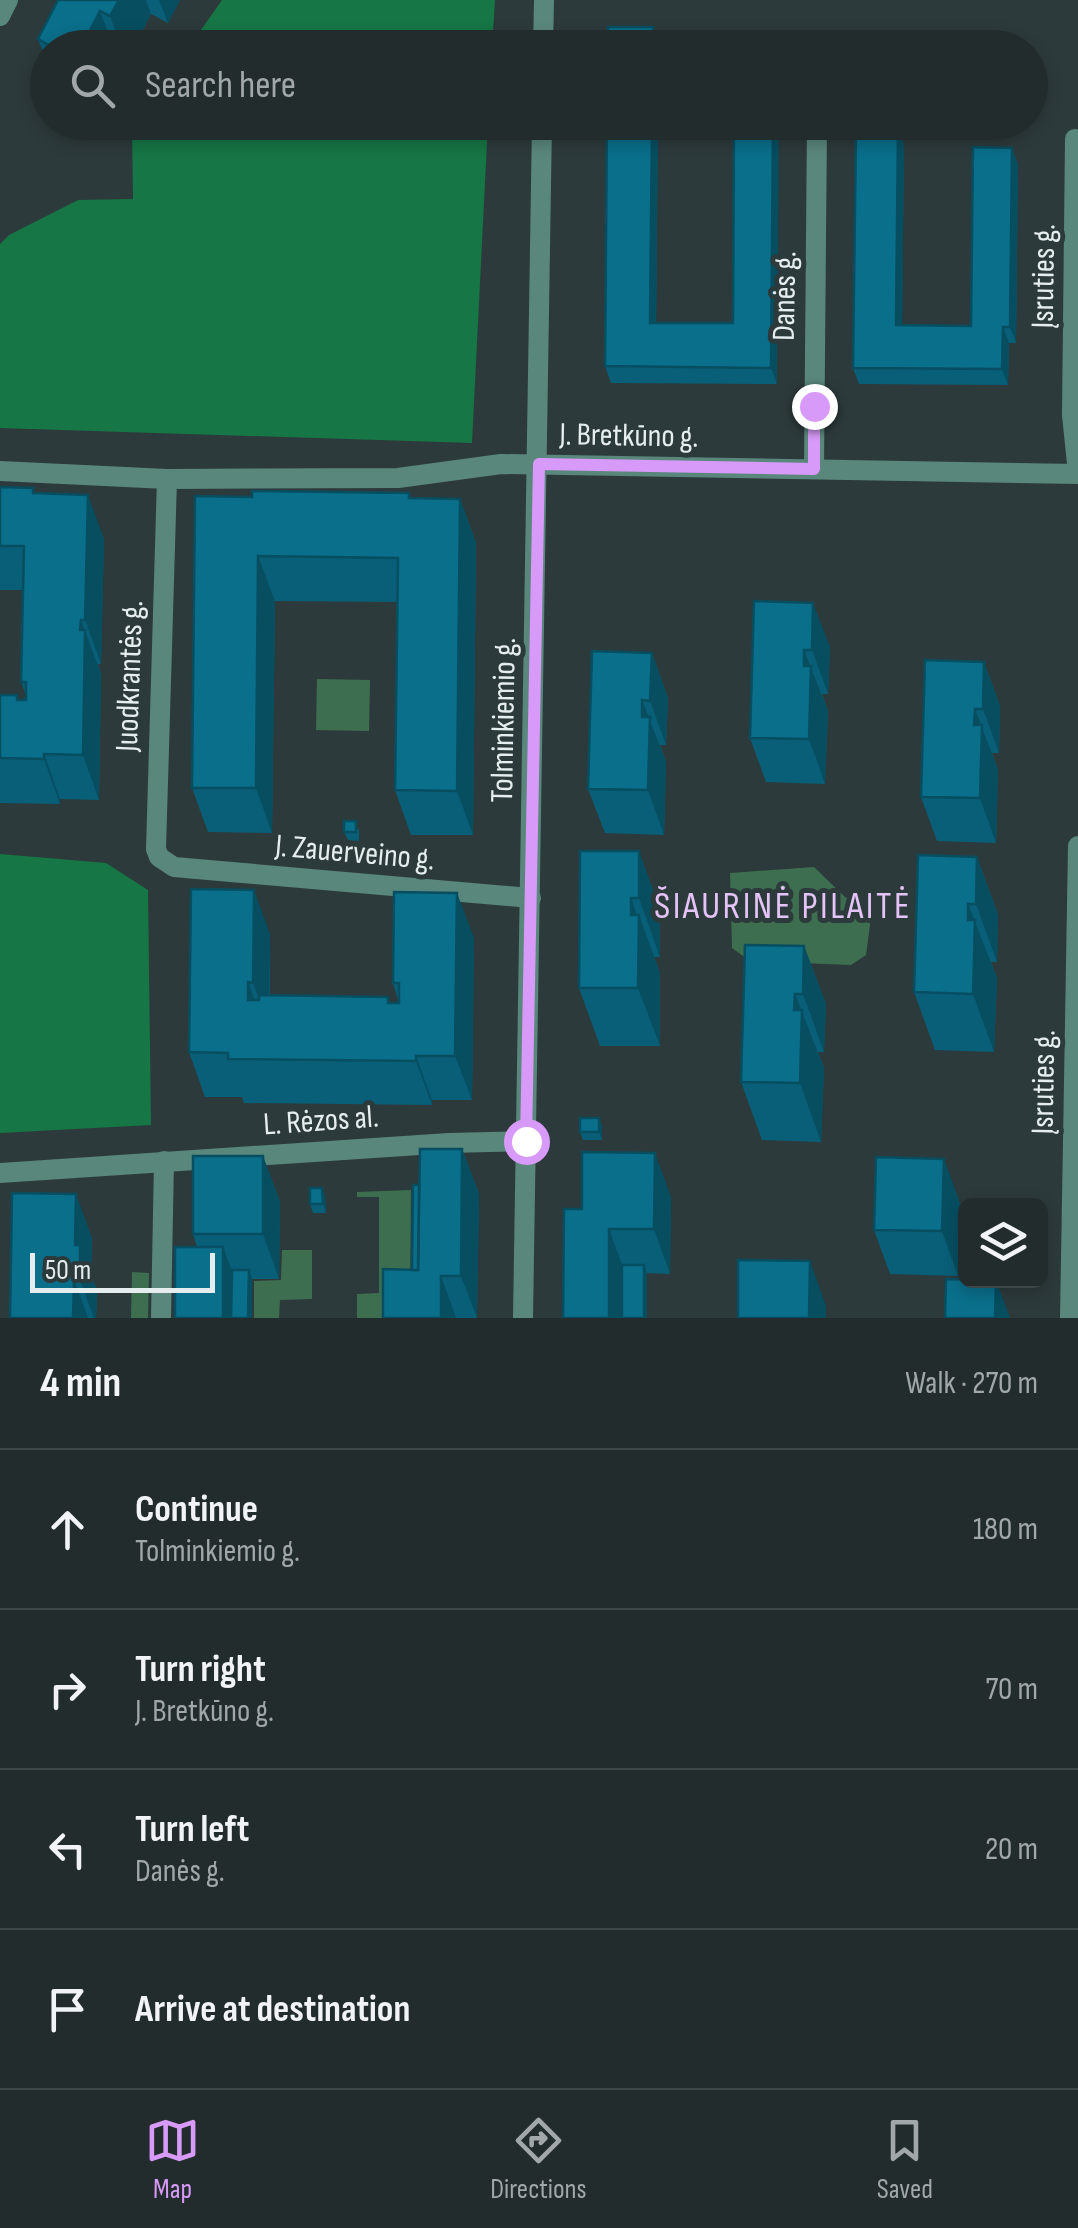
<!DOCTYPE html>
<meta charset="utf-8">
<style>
:root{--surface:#222c2c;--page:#2e3838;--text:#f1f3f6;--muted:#a2a7a9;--line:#3f4848;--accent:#d89af8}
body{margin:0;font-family:"Sofia Sans Condensed",sans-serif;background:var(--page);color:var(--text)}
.controls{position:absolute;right:30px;bottom:30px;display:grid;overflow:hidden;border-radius:15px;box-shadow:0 5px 15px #0003}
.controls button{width:90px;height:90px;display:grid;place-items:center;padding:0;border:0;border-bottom:2px solid var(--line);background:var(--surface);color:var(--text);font:50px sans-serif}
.scale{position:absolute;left:30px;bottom:25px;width:185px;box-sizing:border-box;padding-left:10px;border:5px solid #e5edee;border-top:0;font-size:28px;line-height:35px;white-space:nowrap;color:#e5edee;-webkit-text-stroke:8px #2d3a3b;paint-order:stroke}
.stop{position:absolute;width:30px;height:30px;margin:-22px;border:8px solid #d89af8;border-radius:50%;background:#fff}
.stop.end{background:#d89af8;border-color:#fff;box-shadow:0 2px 10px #0008}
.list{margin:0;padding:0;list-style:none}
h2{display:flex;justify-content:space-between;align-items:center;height:130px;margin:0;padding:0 40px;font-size:42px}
h2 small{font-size:32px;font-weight:400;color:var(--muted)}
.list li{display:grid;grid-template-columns:65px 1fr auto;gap:30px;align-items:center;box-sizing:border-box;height:160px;padding:0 40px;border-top:2px solid var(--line)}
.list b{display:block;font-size:38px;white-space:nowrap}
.list p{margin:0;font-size:32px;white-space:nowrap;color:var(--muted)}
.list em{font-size:32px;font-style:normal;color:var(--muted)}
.icon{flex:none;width:55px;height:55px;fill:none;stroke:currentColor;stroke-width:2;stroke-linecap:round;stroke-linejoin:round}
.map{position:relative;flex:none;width:1078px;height:1318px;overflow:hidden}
.search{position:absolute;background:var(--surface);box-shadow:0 5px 15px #0003;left:30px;right:30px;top:30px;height:110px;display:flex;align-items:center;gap:25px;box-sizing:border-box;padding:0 35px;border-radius:55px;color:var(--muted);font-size:38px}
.sheet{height:770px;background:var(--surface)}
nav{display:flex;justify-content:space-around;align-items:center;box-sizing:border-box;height:140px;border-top:2px solid var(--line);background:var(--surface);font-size:28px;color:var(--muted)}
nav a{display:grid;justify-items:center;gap:5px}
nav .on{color:var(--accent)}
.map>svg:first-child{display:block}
</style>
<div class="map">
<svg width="1078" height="1318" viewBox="0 0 1078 1318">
<rect width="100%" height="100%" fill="#2d3a3b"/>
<g fill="#3e6e50">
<path d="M317 679 370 680 369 731 316 730Z"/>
<path d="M814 867 845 897 872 910 866 955 851 965 750 961 732 948 730 873Z"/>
<path d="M411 1190 410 1309 388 1318H357V1294L379 1293V1197H357V1192Z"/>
<path d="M282 1250H312V1299L280 1300 279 1318H254V1281L281 1280Z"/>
<path d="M132 1272 149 1273 148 1318H131Z"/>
</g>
<g fill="#167645">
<path d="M222 0H495L492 47H189Z"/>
<path d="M136 123H488L472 443 0 428V244L9 235 78 200 133 199 132 129Z"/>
<path d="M0 854 106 863 148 890 151 1125 0 1133Z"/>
</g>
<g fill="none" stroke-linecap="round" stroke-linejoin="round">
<g stroke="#5a877c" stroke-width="20">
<path d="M0 16 8 0"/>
<path d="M543 48 544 0"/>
<path d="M1075 139 1072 415 1078 473"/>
<path d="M814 469 817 124"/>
<path d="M0 471 167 479 398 478 501 464 1078 474"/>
<path d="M167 479 156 849 159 857 174 867 531 898"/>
<path d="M0 1173 449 1143 526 1141"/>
<path d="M161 1318 164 1161"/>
<path d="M523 1318 542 122"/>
<path d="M1070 1318 1078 846"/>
</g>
</g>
<g fill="#095f78">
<path d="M58 0H180L168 23 151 14 133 48H48V65L38 39Z"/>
<path d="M658 122 656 323H733L734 122 777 384 611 383 605 366Z"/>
<path d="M898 128 904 145 902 326H971L1018 164 1016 343H1009L1008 385 859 384 853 368Z"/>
<path d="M0 487 33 488 35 493 104 539 101 664H98L101 674 99 800 60 799V804L0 803V695L19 700H26V695L21 682 23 590H0Z"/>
<path d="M252 497 460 499 476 543 473 835H411L395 790 397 602 275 601 272 833 208 832 192 788Z"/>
<path d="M754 601 830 647 828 694H822L828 711 825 784 766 782 750 738Z"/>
<path d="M652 653 668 698 666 745H660L666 762 664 835 605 833 588 789Z"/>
<path d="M984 662 1000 706 999 753H992L998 770 996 843 937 841 921 797Z"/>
<path d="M359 829V841L348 840 344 832Z"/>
<path d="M580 851 660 909V957H654L660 973V1046H600L579 988Z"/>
<path d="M977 857 998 915 997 962H991L997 978 994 1052 935 1050 914 992Z"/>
<path d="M270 934V995L390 1003H399L393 983 474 938 472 1100H432V1105L244 1103 242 1097H205L189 1052Z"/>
<path d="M804 946 826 1004 824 1052H818L824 1068 821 1142 762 1140 741 1082Z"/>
<path d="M599 1118 602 1126V1140H583L580 1132Z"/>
<path d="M462 1149 479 1194 477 1318H383L412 1270 419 1185Z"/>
<path d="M322 1188 325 1196 326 1213H313L310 1204Z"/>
<path d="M671 1197 670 1274 647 1273V1318H563L582 1209Z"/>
<path d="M280 1201 279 1279H252V1318L197 1247 193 1234Z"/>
<path d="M960 1203 958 1276 890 1274 874 1230Z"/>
<path d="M92 1238 91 1275 97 1290 96 1318H10Z"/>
</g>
<g fill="#074e61">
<path d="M119 0H146L151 14 133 48H122L110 16Z"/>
<path d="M159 0H180L168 23Z"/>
<path d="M100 11 114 48H81Z"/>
<path d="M653 27 659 44V48H653Z"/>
<path d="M652 122H658L656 339 650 323Z"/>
<path d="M773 122H779L777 384 771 368Z"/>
<path d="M898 128 904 145 902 342 896 325Z"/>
<path d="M1012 148 1018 164 1016 343 1010 327Z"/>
<path d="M1003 327 1009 343 1008 385 1002 369Z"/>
<path d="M88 495 104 539 101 664 85 620Z"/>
<path d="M460 499 476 543 473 835 457 791Z"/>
<path d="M258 556 275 601 272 833 256 788Z"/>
<path d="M813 603 830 647 828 694 812 650Z"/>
<path d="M81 620 101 674 99 800 83 755Z"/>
<path d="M804 650 828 711 825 784 809 739 804 666Z"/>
<path d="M652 653 668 698 666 745 650 701Z"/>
<path d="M984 662 1000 706 999 753 983 709Z"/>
<path d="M642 700 666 762 664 835 648 790 642 717Z"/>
<path d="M975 709 998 770 996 843 980 798 974 725Z"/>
<path d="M44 754 60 799V804L44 759Z"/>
<path d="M639 851 660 909V957L639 898Z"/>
<path d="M977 857 998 915 997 962 976 904Z"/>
<path d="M254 890 270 934 269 1027 253 983Z"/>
<path d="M457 893 474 938 472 1100 455 1056Z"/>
<path d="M631 898 639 921V915L660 973V1046L638 988 631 915Z"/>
<path d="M968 904 997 978 994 1052 973 994 968 920Z"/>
<path d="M804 946 826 1004 824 1052 803 994Z"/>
<path d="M248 982 265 1027 248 1000Z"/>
<path d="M795 994 824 1068 821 1142 800 1083 794 1010Z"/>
<path d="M416 1056 432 1100V1105L416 1061Z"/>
<path d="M599 1118 602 1126V1140L599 1132Z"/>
<path d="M462 1149 479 1194 477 1318 461 1276Z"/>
<path d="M655 1153 671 1197 670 1274 654 1229Z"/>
<path d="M263 1156 280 1201 279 1279 263 1234Z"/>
<path d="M944 1159 960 1203 958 1276 942 1231Z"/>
<path d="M322 1188 325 1196 326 1213 323 1204Z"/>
<path d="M76 1194 92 1238 91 1275 97 1290 96 1318H94L80 1280 75 1245Z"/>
<path d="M609 1229 625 1273V1318H609Z"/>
<path d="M223 1247 235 1279 234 1318H223Z"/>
<path d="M810 1261 826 1306V1318H809Z"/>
<path d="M644 1265 647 1273V1318H644Z"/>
<path d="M249 1270 252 1279V1318H248Z"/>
<path d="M441 1276 456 1318H441Z"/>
<path d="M74 1279 88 1318H73Z"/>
<path d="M996 1280 1010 1318H995Z"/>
</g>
<g fill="#0a6f8b" stroke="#074e61" stroke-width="2.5">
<path d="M58 0H119L110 16 100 11 81 48 64 40 60 48H54L38 39Z"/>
<rect x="608" y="27" width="45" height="21"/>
<path d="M607 122H652L650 323H733L734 122H773L771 368 605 366Z"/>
<path d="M856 128H898L896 325 971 326 973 147 1012 148 1010 327H1003L1002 369 853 368Z"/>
<path d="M0 487 33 488V493L88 495 85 620H81L80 630H85L83 755 44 754V759L0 758V695H17V700H26V682H21L24 546H0Z"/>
<path d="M252 491 409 493V498L460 499 457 791 395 790 398 558 258 556 256 788H192L195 496 252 497Z"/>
<path d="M754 601 813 603 812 650H804V666H811L809 739 750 738Z"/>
<path d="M592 651 652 653 650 701 642 700V717H650L648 790 588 789Z"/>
<path d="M925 660 984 662 983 709H975L974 725H982L980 798 921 797Z"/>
<rect x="344" y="821" width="12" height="11"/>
<path d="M580 851H639V898H631V915H639L638 988H579Z"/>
<path d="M918 855 977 857 976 904H968V920H975L973 994 914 992Z"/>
<path d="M191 889 254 890 253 983 248 982V1000H259V995L388 997V1003H399V983H393L394 892 457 893 455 1056H416V1061L228 1059V1053L189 1052Z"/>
<path d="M745 945 804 946 803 994H795L794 1010H802L800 1083 741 1082Z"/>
<rect x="580" y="1118" width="19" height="14"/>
<path d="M420 1149H462L461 1276H441V1318H383V1269L418 1270Z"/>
<path d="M582 1152 655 1153 654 1229H609V1318H563L564 1209H582Z"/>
<rect x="193" y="1156" width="70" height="78"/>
<path d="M876 1157 944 1159 942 1231 874 1230Z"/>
<path d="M413 1185H419L418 1270H412Z"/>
<path d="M310 1188H322L323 1204H310Z"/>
<path d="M12 1193 76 1194 75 1245H80V1280L74 1279 73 1318H10Z"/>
<rect x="175" y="1247" width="48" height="71"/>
<path d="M738 1260 810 1261 809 1318H738Z"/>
<rect x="622" y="1265" width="22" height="53"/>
<path d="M232 1270H249L248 1318H231Z"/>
<path d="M946 1279 996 1280 995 1318H945Z"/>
</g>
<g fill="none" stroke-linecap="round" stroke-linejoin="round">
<path stroke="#d89af8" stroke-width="12" d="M526 1141 539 464 814 469V406"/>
</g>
<g text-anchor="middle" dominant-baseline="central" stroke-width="10" stroke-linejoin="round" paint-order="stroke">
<g font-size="32" fill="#e5edee" stroke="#2d3a3b">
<text transform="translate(1044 276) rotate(-89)">Įsruties g.</text>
<text transform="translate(785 296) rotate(-89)">Danės g.</text>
<text transform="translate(629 436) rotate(1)">J. Bretkūno g.</text>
<text transform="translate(130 676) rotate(-88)">Juodkrantės g.</text>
<text transform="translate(504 720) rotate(-89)">Tolminkiemio g.</text>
<text transform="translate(355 853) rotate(5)">J. Zauerveino g.</text>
<text transform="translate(1044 1082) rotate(-89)">Įsruties g.</text>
<text transform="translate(321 1121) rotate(-4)">L. Rėzos al.</text>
</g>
<g font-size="38" letter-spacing="2.5" fill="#e4c3f7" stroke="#2d3a3b">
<text x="783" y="906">ŠIAURINĖ PILAITĖ</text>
</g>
</g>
</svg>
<div class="controls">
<button><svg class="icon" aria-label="layers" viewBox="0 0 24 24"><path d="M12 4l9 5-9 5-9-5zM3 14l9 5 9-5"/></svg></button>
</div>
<div class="scale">50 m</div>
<div class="stop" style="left:526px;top:1141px"></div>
<div class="stop end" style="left:814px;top:406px"></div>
<div class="search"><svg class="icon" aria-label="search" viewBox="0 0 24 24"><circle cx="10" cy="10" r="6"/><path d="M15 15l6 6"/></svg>Search here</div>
</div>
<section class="sheet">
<h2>4 min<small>Walk · 270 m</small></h2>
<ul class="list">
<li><svg class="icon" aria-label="ahead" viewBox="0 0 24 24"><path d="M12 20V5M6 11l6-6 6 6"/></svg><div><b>Continue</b><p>Tolminkiemio g.</p></div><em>180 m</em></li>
<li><svg class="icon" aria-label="right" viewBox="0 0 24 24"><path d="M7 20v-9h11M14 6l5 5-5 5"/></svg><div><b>Turn right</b><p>J. Bretkūno g.</p></div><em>70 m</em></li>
<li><svg class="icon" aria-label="left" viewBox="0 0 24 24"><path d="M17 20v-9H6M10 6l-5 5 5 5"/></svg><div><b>Turn left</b><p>Danės g.</p></div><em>20 m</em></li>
<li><svg class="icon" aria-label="arrive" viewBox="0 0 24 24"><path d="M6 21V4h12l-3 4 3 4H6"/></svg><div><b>Arrive at destination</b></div></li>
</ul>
</section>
<nav>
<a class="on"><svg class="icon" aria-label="map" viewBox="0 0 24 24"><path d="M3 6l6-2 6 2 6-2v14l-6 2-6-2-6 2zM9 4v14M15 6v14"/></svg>Map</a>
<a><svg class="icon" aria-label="directions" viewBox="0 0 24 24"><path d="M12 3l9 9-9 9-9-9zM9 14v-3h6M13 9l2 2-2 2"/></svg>Directions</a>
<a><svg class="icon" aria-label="saved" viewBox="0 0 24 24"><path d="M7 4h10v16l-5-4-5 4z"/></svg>Saved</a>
</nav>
